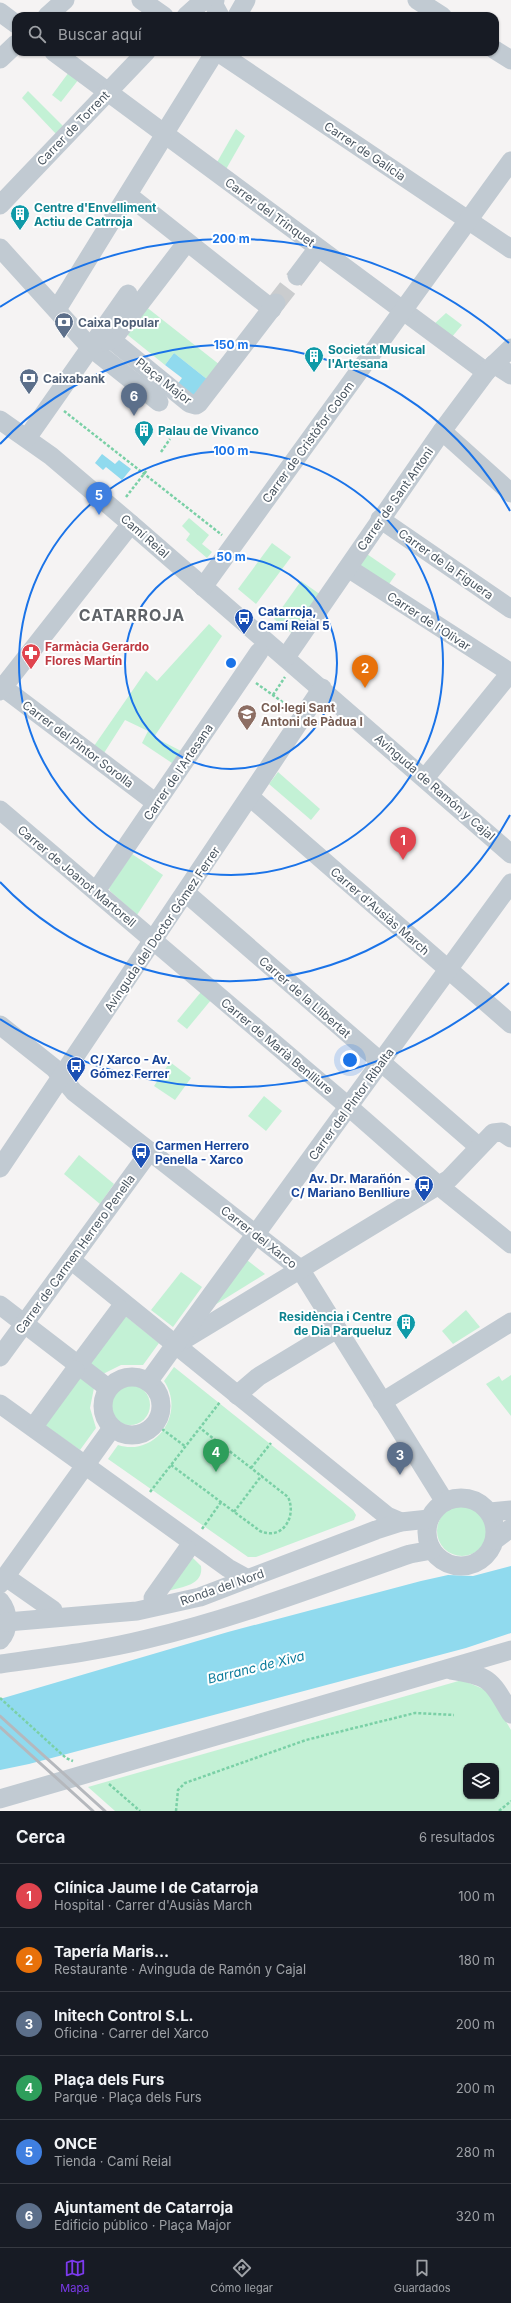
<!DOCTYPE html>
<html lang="es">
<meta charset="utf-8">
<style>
:root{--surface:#171b24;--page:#242831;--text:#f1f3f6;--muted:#9ea1a6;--line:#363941;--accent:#7c3aed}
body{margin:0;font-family:Inter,sans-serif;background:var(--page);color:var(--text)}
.controls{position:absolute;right:12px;bottom:12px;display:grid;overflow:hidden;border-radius:8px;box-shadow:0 1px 3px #0004}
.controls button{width:36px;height:36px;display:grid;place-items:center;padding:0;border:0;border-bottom:1px solid var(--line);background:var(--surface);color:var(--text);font:20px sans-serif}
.you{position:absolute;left:350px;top:1060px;width:14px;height:14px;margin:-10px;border:3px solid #fff;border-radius:50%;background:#1a73e8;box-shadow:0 0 0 6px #1a73e833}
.badge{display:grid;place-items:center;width:26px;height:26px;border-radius:50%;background:var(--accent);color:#fff;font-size:13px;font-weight:700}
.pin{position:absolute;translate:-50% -33px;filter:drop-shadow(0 1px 2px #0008)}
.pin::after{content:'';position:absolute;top:21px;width:14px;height:12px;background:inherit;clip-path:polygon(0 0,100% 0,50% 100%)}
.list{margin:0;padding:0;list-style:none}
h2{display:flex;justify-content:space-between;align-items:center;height:52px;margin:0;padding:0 16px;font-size:17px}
h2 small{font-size:13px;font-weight:400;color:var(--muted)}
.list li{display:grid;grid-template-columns:26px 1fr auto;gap:12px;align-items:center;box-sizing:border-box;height:64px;padding:0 16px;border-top:1px solid var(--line)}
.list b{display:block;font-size:15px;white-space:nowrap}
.list p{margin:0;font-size:13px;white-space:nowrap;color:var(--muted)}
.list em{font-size:13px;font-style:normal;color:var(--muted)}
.icon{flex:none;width:22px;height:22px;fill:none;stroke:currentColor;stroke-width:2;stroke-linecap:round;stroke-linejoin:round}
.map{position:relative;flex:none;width:511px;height:1811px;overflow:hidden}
.search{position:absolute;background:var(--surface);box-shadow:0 1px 3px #0004;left:12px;right:12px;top:12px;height:44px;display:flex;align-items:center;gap:10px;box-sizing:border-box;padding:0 14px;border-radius:12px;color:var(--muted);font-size:15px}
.sheet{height:436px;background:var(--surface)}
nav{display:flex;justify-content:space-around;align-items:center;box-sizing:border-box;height:56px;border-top:1px solid var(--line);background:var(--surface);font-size:11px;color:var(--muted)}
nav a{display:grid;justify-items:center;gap:2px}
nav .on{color:var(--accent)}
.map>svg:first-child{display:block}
</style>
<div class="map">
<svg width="511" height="1811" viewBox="0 0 511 1811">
<rect width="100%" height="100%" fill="#f5f3f3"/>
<g fill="#c3f1d5" fill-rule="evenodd">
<path d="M69 72 79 79 61 102 52 95Z"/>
<path d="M28 91 64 127 57 135 22 98Z"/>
<path d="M236 129 245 136 225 171 216 164Z"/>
<path d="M145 306 220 365 208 380 174 353 165 365 124 332Z"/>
<path d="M446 313 462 325 451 338 433 325Z"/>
<path d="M189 518 209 535 202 544 212 552 207 558 186 540 190 534 182 526Z"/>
<path d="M272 543 291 557 256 604 238 589Z"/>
<path d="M364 552 396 574 387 587 355 566Z"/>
<path d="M301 581 321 595 294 635 274 619Z"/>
<path d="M209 624 222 636 154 737 181 751 172 763 142 743 148 731 125 720 104 753 94 746 146 671 157 681Z"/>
<path d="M278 772 320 809 311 820 269 784Z"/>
<path d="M132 854 163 875 137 915 110 891 109 888Z"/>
<path d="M201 992 211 1000 187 1029 177 1021Z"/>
<path d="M170 1062 191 1078 175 1100 154 1086Z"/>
<path d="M264 1096 282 1111 266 1131 248 1116Z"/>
<path d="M79 1155 114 1184 100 1204 64 1174Z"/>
<path d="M243 1257 265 1274 205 1311Z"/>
<path d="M181 1272 202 1287 173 1327 151 1310Z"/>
<path d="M466 1310 480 1327 453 1344 442 1331Z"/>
<path d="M124 1315 159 1343 143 1365H121L103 1374 88 1362Z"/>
<path d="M174 1367 353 1510 356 1515 354 1520 256 1557H248L108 1459 118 1445C156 1457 186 1413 164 1381Z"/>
<path d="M511 1375V1416L486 1384 499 1376 502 1381Z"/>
<path d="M79 1377 94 1388 90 1408 96 1428 80 1450 43 1424Z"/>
<circle cx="130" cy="1405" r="20"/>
<circle cx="462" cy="1531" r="25"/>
<path d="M192 1557 201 1566C204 1585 182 1587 168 1591Z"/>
<path d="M462 1680 488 1691 511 1730V1811H115L88 1787ZM466 1766H496V1796H466Z"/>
</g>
<g fill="#90daee">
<path d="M174 353 208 380 194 398 177 385 182 378 165 365Z"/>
<path d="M102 454 115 464 119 460 131 469 122 480 106 467 103 470 95 463Z"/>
<path d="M511 1566V1633L466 1648 29 1764 0 1770V1699L228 1632 421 1581 448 1575 473 1576Z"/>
</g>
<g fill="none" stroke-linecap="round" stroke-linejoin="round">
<path stroke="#caccce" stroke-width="19" stroke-dasharray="19 10" stroke-linecap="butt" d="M276 303 297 276"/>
<g stroke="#7ad0a6" stroke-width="2.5" stroke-dasharray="3 2" stroke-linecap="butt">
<path d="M64 411 222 535"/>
<path d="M161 452 170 439"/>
<path d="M126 497 147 470"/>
<path d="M256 683 291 708"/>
<path d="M273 695 285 677"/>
<path d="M162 1429 186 1447"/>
<path d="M171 1465 260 1531C283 1541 297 1516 288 1497L200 1428"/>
<path d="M251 1468 271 1443"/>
<path d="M150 1492 220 1402"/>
<path d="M459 1494H470L483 1499"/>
<path d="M234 1512 262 1475"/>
<path d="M202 1529 221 1502"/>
<path d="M0 1698 66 1758 73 1761"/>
<path d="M109 1784 140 1811"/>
<path d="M176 1811 178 1790 185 1783 306 1740 415 1713 454 1715"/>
<path d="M499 1811 511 1801"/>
</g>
<g stroke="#c1cad2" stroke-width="19">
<path d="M141 0 164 16"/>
<path d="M215 0 214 5 220 16"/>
<path d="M417 0 442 16"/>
<path d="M0 12 16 24"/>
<path d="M47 16 65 0"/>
<path d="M186 16 204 0"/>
<path d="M237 16 246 0"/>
<path d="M495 50 511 60"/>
<path d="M54 52 486 372"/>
<path d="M218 52 511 249"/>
<path d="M0 59 16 44"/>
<path d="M164 134 215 52"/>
<path d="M128 195 272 309"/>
<path d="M0 205 146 52"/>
<path d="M0 248 90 347 159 402"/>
<path d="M297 276 315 252"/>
<path d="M59 306 162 139"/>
<path d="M112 340 189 403 196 405 199 403 276 303"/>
<path d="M99 343 112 340 187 242"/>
<path d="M494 364 511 375"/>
<path d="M0 420 51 456 131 524 511 854"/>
<path d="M442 431 511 493"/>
<path d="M27 438 128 294"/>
<path d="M380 519 511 609"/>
<path d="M348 568 511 673"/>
<path d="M203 587 511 161"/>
<path d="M286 657 442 431 486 372 511 348"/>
<path d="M0 685 156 803"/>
<path d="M0 691 131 524"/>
<path d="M425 778 511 672"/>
<path d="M250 797 511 1024"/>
<path d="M0 810 349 1107 439 1186 511 1244"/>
<path d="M96 891 259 652"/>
<path d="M186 893 479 1147"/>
<path d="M0 1025 54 1068 74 1092 300 1269 445 1502"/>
<path d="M0 1168 322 688"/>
<path d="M71 1260 387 1516 401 1522"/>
<path d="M0 1305 108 1388"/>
<path d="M182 1341 449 1179 493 1133 502 1132 511 1138"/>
<path d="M0 1357 150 1151"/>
<path d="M82 1360 120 1309"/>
<circle cx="132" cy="1406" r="29"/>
<path d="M148 1382 511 883"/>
<path d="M237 1395 258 1377 337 1329"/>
<path d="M382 1402 511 1322"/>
<path d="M0 1404 228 1568 248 1579"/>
<path d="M37 1422 75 1370"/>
<circle cx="461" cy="1532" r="34"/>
<path d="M490 1512 511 1510"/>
<path d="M495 1540 511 1528"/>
<path d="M13 1582 53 1610"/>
<path d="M0 1584 112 1428"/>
<path d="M153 1598 187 1550"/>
<path d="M0 1601C9 1612 10 1629 0 1640"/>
<path d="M7 1622 137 1611 200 1597 376 1530 401 1522 429 1519"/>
<path d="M0 1664C49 1657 99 1651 147 1639 237 1618 323 1584 410 1554L432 1550"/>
<path d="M451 1670C491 1676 491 1680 511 1714"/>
<path d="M0 1799 511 1650"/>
</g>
<g stroke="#b5b8bd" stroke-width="3">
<path d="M0 1716 105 1811"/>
<path d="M0 1727 93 1811"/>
</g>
</g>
<g fill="none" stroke="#1a73e8" stroke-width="2">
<circle cx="231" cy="663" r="106"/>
<circle cx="231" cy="663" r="212"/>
<path d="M510 815A318 318 0 0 1 0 882M0 444A318 318 0 0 1 510 511"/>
<path d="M509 983A424 424 0 0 1 0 1019M0 307A424 424 0 0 1 509 343"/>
</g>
<defs>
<g id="building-pin" transform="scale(1)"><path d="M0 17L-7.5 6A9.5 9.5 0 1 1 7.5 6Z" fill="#0f9aa8" stroke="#fff"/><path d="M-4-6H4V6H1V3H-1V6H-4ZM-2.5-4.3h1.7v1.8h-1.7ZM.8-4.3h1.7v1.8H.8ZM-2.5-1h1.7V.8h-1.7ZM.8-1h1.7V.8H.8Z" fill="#fff"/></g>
<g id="bank-pin" transform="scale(1)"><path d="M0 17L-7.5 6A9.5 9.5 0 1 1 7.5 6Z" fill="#5c6f8a" stroke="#fff"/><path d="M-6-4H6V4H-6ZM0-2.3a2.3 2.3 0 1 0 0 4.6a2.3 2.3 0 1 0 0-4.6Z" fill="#fff"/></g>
<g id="bus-pin" transform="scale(1)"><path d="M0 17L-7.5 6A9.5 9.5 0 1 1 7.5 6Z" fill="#1a4fb4" stroke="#fff"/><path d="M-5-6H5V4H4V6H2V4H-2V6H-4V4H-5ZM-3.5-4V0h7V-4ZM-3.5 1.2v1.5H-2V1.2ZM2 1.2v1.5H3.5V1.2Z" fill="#fff"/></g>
<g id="pharmacy-pin" transform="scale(1)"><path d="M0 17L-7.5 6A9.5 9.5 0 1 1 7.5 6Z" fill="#e0444e" stroke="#fff"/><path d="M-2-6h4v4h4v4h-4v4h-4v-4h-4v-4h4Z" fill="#fff"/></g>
<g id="school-pin" transform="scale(1)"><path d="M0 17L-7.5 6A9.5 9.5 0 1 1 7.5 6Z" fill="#8d6e63" stroke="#fff"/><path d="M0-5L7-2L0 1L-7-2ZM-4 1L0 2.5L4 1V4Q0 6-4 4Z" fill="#fff"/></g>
</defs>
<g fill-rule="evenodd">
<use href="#building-pin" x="20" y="214"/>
<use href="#bank-pin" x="64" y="322"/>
<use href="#building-pin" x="314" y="356"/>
<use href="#bank-pin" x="29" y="378"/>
<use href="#building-pin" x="144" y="430"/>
<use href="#bus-pin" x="244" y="618"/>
<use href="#pharmacy-pin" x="31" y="653"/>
<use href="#school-pin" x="247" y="714"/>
<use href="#bus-pin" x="76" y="1066"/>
<use href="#bus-pin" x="141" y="1152"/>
<use href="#bus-pin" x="424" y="1185"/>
<use href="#building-pin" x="406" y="1323"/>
</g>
<g text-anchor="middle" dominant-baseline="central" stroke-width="4" stroke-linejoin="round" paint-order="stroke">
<g font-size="12" fill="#4a5661" stroke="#fff">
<text transform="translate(73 128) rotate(-46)">Carrer de Torrent</text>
<text transform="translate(365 151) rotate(34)">Carrer de Galícia</text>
<text transform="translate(270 212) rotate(36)">Carrer del Trinquet</text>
<text transform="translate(164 381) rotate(38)">Plaça Major</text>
<text transform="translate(308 442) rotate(-54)">Carrer de Cristòfor Colom</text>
<text transform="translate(395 499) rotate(-55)">Carrer de Sant Antoni</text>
<text transform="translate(145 536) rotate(41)">Camí Reial</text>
<text transform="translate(446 564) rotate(35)">Carrer de la Figuera</text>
<text transform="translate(429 621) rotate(33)">Carrer de l'Olivar</text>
<text transform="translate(78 744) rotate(37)">Carrer del Pintor Sorolla</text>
<text transform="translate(178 772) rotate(-56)">Carrer de l'Artesana</text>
<text transform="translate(435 787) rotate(41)">Avinguda de Ramón y Cajal</text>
<text transform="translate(77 876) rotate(40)">Carrer de Joanot Martorell</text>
<text transform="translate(380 911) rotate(41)">Carrer d'Ausiàs March</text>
<text transform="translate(162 929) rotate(-56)">Avinguda del Doctor Gómez Ferrer</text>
<text transform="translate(305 997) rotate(41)">Carrer de la Llibertat</text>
<text transform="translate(277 1046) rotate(40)">Carrer de Marià Benlliure</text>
<text transform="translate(351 1104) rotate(-54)">Carrer del Pintor Ribalta</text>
<text transform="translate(259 1237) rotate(38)">Carrer del Xarco</text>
<text transform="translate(75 1254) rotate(-54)">Carrer de Carmen Herrero Penella</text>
<text transform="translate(222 1587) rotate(-19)">Ronda del Nord</text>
</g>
<g font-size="12" font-weight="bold" fill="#0d838f" stroke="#fff" text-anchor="start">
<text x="34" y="207">Centre d'Envelliment<tspan x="34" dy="14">Actiu de Catrroja</tspan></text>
<text x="328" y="349">Societat Musical<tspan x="328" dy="14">l'Artesana</tspan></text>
<text x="158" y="430">Palau de Vivanco</text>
<text x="392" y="1316" text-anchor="end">Residència i Centre<tspan x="392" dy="14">de Dia Parqueluz</tspan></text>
</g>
<g font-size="12" font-weight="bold" fill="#4e5e75" stroke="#fff" text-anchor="start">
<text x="78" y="322">Caixa Popular</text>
<text x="43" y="378">Caixabank</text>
</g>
<g font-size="12" font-weight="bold" fill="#164399" stroke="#fff" text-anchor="start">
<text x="258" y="611">Catarroja,<tspan x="258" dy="14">Camí Reial 5</tspan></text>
<text x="90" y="1059">C/ Xarco - Av.<tspan x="90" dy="14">Gómez Ferrer</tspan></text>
<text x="155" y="1145">Carmen Herrero<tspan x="155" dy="14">Penella - Xarco</tspan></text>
<text x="410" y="1178" text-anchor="end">Av. Dr. Marañón -<tspan x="410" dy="14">C/ Mariano Benlliure</tspan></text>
</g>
<g font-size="12" font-weight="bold" fill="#be3a42" stroke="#fff" text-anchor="start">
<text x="45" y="646">Farmàcia Gerardo<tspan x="45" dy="14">Flores Martín</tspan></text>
</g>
<g font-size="12" font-weight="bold" fill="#785e54" stroke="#fff" text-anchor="start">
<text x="261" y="707">Col·legi Sant<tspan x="261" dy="14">Antoni de Pàdua I</tspan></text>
</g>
<g font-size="13" font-style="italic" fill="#0c7c9b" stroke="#fff">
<text transform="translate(256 1667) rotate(-14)">Barranc de Xiva</text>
</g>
<g font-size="16" font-weight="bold" letter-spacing="1" fill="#5f6368" stroke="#fff">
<text x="132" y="615">CATARROJA</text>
</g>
</g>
<circle cx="231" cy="663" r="6" fill="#1a73e8" stroke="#fff" stroke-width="2"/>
<g font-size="12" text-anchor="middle" font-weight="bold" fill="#1a73e8" stroke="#fff" stroke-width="4" stroke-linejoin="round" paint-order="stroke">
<text x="231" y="243">200 m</text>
<text x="231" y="349">150 m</text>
<text x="231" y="455">100 m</text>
<text x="231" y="561">50 m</text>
</g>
</svg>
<div class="controls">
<button><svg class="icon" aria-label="layers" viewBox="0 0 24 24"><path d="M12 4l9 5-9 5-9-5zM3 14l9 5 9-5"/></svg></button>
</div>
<div class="you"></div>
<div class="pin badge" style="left:403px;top:860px;background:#e0444e">1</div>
<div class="pin badge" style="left:365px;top:688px;background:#e8710a">2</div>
<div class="pin badge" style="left:400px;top:1475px;background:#5c6f8a">3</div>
<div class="pin badge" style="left:216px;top:1472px;background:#2e9e5b">4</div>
<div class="pin badge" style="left:99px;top:515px;background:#3f7fe0">5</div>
<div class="pin badge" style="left:134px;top:416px;background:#5c6f8a">6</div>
<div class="search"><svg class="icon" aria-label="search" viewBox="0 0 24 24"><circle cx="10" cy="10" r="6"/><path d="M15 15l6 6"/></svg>Buscar aquí</div>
</div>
<section class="sheet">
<h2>Cerca<small>6 resultados</small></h2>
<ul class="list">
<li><span class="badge" style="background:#e0444e">1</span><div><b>Clínica Jaume I de Catarroja</b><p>Hospital · Carrer d'Ausiàs March</p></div><em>100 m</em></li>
<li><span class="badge" style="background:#e8710a">2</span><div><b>Tapería Maris...</b><p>Restaurante · Avinguda de Ramón y Cajal</p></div><em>180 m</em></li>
<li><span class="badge" style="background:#5c6f8a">3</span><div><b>Initech Control S.L.</b><p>Oficina · Carrer del Xarco</p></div><em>200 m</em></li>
<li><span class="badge" style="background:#2e9e5b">4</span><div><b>Plaça dels Furs</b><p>Parque · Plaça dels Furs</p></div><em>200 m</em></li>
<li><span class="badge" style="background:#3f7fe0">5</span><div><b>ONCE</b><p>Tienda · Camí Reial</p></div><em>280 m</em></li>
<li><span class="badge" style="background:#5c6f8a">6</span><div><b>Ajuntament de Catarroja</b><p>Edificio público · Plaça Major</p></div><em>320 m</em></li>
</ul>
</section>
<nav>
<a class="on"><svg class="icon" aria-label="map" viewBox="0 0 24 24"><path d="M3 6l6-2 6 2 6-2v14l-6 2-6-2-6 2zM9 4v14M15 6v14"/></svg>Mapa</a>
<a><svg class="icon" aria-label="directions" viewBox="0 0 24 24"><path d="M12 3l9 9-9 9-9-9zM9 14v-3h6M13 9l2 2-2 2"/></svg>Cómo llegar</a>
<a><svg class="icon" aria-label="saved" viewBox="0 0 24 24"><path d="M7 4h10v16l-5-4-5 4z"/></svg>Guardados</a>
</nav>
